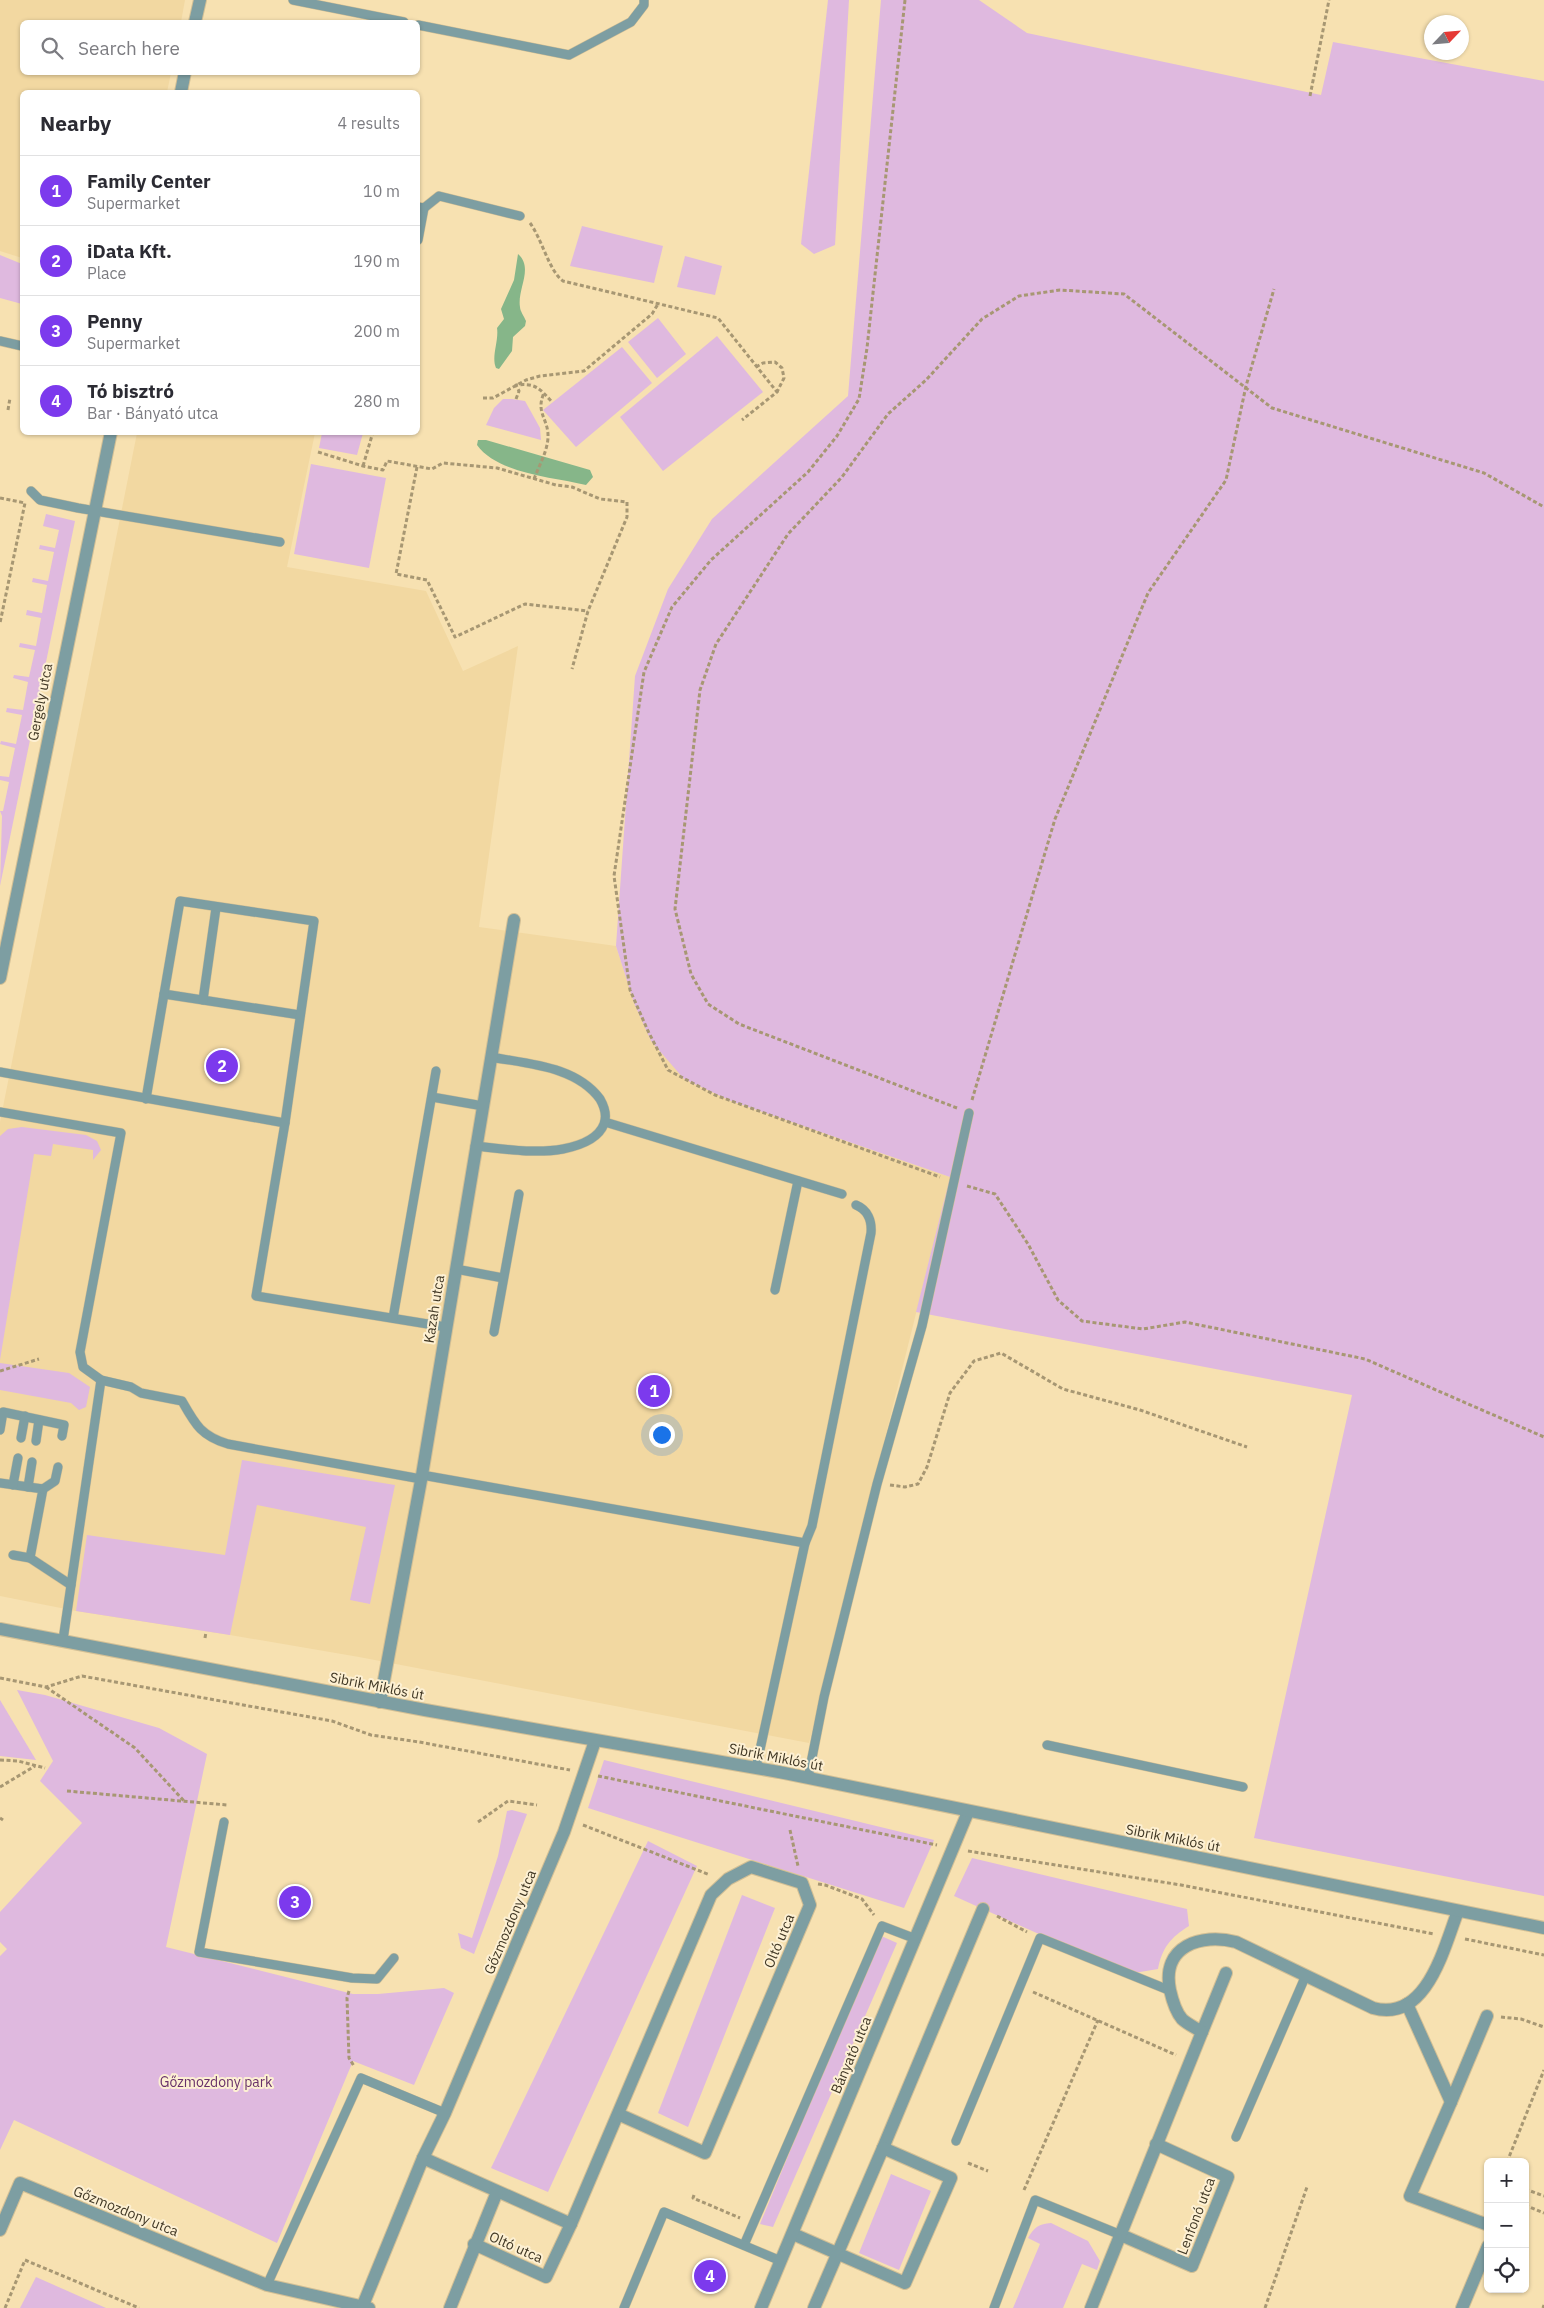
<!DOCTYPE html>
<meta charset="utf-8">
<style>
:root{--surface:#fff;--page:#f7f7f7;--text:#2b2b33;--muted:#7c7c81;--line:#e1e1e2;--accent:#7c3aed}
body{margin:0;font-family:"IBM Plex Sans",sans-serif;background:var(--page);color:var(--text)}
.controls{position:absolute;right:15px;bottom:15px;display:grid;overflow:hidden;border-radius:8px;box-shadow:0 1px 4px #0004}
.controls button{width:45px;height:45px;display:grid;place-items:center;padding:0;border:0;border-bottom:1px solid var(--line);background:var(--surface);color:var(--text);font:25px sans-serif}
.compass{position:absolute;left:1424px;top:15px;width:45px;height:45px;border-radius:50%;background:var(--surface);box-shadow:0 1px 4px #0004;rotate:64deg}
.you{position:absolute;left:661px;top:1434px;width:18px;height:18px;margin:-12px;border:4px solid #fff;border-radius:50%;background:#1a73e8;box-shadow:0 0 0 8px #1a73e833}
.badge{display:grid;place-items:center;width:32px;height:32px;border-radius:50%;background:var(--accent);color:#fff;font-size:16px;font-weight:700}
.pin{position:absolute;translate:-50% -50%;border:2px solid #fff;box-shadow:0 1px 5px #0006}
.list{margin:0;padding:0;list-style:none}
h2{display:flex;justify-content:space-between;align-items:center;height:65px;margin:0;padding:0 20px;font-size:21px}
h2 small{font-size:16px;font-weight:400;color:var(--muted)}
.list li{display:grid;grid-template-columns:32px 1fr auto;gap:15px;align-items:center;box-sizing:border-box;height:70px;padding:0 20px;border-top:1px solid var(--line)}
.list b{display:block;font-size:19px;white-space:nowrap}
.list p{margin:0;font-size:16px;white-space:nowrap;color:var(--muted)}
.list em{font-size:16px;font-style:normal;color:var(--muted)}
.icon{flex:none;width:28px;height:28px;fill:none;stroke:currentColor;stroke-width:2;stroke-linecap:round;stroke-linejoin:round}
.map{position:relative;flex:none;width:1544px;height:2308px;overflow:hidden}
.search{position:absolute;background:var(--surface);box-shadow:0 1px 4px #0004;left:20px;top:20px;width:400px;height:55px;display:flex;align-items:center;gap:12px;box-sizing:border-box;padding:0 18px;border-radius:8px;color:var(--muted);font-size:19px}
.panel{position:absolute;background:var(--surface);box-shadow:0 1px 4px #0004;left:20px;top:90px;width:400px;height:345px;border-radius:8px}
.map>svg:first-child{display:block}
</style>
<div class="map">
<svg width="1544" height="2308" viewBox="0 0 1544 2308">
<rect width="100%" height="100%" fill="#f7e1b1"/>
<g fill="#f2d8a1">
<path d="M0 0H185L181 22H22V72L171 73 167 92H22V258L0 251Z"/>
<path d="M137 433H315L287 567 426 591 463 671 518 646 479 927 616 946 634 1003 651 1041 731 1101 950 1177 809 1743 359 1657 230 1635 76 1611 0 1596V1122Z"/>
</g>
<g fill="#dfb9df">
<path d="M828 0H849L835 245 814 254 801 244Z"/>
<path d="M881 0H979L1027 33 1321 95 1333 42 1544 81V1896L1254 1838 1352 1395 916 1312 950 1177 731 1101 684 1079 651 1041 634 1003 616 946 635 676 668 589 712 519 848 396Z"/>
<path d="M582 226 663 246 654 283 570 266Z"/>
<path d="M0 255 22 264V304L0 298Z"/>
<path d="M685 256 722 266 715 295 677 287Z"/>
<path d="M658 318 686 354 657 378 628 342Z"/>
<path d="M717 336 763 392 663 471 620 417Z"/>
<path d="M622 347 652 383 576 447 543 410Z"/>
<path d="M503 399H512L525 401 540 428 541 440 486 425 494 408Z"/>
<path d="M322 433H363L357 455 319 448Z"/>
<path d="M311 464 386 478 369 568 294 554Z"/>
<path d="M46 514 75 521 0 886 2 816 0 811H3L9 782 0 780V776L9 777 15 748 0 744 1 741 16 744 22 715 6 712 7 708 23 710 28 682 13 678 14 675 29 677 35 650 19 647 20 643 36 646 41 618 26 615 27 610 42 613 47 585 32 582 33 578 48 581 54 552 39 549 40 545 55 548 59 530 43 526Z"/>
<path d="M22 1127 86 1135 97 1141 101 1150 93 1160V1150L53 1144 51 1156 34 1154 0 1360V1136L8 1129Z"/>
<path d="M0 1363 69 1373 90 1387 86 1407 79 1410 71 1403 0 1390Z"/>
<path d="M242 1460 395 1485 370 1604 350 1600 366 1527 257 1505 230 1635 76 1611 87 1535 225 1555Z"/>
<path d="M17 1690 45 1695 159 1728 207 1754 166 1947 353 1994H378L444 1988 454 1993 414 2085 353 2061 277 2243 14 2120 0 2150V1956L7 1949 0 1942V1912L82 1823 40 1781 53 1761Z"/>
<path d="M0 1700 36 1760 0 1756Z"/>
<path d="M604 1760 934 1840 904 1908 588 1808Z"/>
<path d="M512 1810 527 1814 474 1954 461 1948 458 1933 472 1938 498 1856 507 1811Z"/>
<path d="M648 1841 697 1866 548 2192 491 2168Z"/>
<path d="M972 1858 1187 1909 1189 1926C1171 1937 1162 1948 1158 1969L1128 1974 954 1896Z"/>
<path d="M742 1895 775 1908 688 2127 658 2113Z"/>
<path d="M879 1935 897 1943 773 2227 760 2224Z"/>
<path d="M891 2174 931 2191 899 2270 859 2253Z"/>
<path d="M1051 2223 1088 2241 1100 2261 1097 2270 1082 2264 1063 2308H1013L1040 2244 1028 2238C1034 2227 1039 2224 1051 2223Z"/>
<path d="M36 2277 106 2308H20Z"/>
</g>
<g fill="#86b689">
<path d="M518 254C534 268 517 289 520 307 520 311 524 316 526 321L525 326 513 337 512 351 499 369 496 368C491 357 499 341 497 328L504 319 501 309 514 280Z"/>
<path d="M478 440H486L590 470 593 477 586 485C554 477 498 474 477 445Z"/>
</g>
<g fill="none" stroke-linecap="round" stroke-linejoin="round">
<g stroke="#d2bf95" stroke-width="10">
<g id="service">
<path d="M293 0 404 22"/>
<path d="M418 25 569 55 631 22 644 5V0"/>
<path d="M418 207 424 208 418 240"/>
<path d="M424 208 439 196 520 216"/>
<path d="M0 341 22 346"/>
<path d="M31 491 40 500 78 508 280 542"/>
<path d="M164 994 300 1015"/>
<path d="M203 1000 216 908"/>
<path d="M0 1072 285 1123"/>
<path d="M432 1097 483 1106"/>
<path d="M146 1099 180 901 314 921 285 1123 256 1296 446 1327"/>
<path d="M0 1112 121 1133 80 1352 83 1367 101 1380 131 1387 141 1393 182 1401C195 1424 201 1436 228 1444L421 1479"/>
<path d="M605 1122 842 1194"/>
<path d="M475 1146C504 1149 535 1154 563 1149 578 1146 598 1140 604 1124 607 1116 604 1106 600 1099 576 1066 528 1064 491 1057"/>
<path d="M456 1269 503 1278"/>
<path d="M775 1290 798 1181"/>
<path d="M393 1318 436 1071"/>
<path d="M494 1332 519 1194"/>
<path d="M0 1430 3 1412 64 1425 62 1436"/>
<path d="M21 1438 25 1416"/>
<path d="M36 1441 39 1420"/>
<path d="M422 1475 805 1543 756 1768"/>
<path d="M0 1483 43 1489 30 1558 71 1585"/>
<path d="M13 1485 18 1458"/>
<path d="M28 1487 32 1462"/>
<path d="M43 1489 55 1481 58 1467"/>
<path d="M805 1543 812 1526 871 1233C872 1221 868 1210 856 1205"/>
<path d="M13 1555 30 1558"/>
<path d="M63 1640 101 1380"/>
<path d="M1047 1745 1243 1787"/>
<path d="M808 1778 824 1697 877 1484 922 1326 969 1113"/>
<path d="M224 1822 199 1952 352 1978 377 1979 394 1958"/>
<path d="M1236 2137 1306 1975"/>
<path d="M956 2141 1040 1938 1171 1991"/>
<path d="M744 2245 882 1926 916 1939"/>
<path d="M267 2285 361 2078 445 2113"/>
<path d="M624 2308 664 2212 781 2261"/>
<path d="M994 2308 1035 2200 1121 2235"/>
</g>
</g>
<g stroke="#d2bf95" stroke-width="14">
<g id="minor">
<path d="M195 22 200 0"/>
<path d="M181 92 185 72"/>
<path d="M0 978 111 432"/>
<path d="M380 1702 422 1475 514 920"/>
<path d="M1407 2004 1451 2102 1410 2196 1488 2225"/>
<path d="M1202 2032 1226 1973"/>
<path d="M1451 2102 1487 2016"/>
<path d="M883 2148 983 1909"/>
<path d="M423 2158 571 2224 711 1895 728 1879 751 1867 802 1883 810 1905 705 2153 618 2114"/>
<path d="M0 2230 20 2183 267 2285 369 2308"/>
<path d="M793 2234 905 2283 951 2178 883 2148 814 2308"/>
<path d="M1121 2235 1192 2266 1228 2177 1156 2144"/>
<path d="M474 2244 546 2277 571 2224"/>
<path d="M363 2305 423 2158 445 2113 564 1832 595 1741"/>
<path d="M450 2308 497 2192"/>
<path d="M761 2308 968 1812"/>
<path d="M1091 2308 1202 2032C1196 2028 1187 2024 1182 2019 1176 2012 1172 1999 1170 1990 1161 1946 1201 1933 1236 1942L1373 2008C1427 2023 1444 1947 1458 1911"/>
<path d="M1462 2308 1488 2246"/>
</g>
</g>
<g stroke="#d2bf95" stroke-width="14">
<path id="tertiary" d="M0 1629 425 1710 779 1772 1544 1928"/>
</g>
<g stroke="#a79773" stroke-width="3" stroke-dasharray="4 2.5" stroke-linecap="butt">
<path d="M905 0 867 348 859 399 837 436 808 472 711 560 672 607 644 672 614 876 630 990 648 1031 668 1070 715 1095 940 1177"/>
<path d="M1310 96 1329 0"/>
<path d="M530 223C542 239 549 271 563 281L718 318 777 392 742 420"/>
<path d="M756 367 763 363 775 362 782 368 784 378 777 392"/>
<path d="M483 398H493L526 380 540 376 584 371 652 314 658 304"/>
<path d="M516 399 519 391 516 385C536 383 539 388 552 402"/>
<path d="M8 410 10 398"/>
<path d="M318 452 363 466 383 470 387 461 432 469 443 463 497 468 556 485 572 487 600 499 627 502V517L588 611 572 669"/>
<path d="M363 466 373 432"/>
<path d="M417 467 396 574 427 580 455 637 525 604 588 611"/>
<path d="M534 479C539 466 547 452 548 438 549 419 535 413 544 393"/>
<path d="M0 498 25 503 0 623"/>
<path d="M972 1100 1055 819 1148 593 1226 480 1246 386 1274 289"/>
<path d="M957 1108 739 1024 708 1004 691 974 675 909 700 690 716 644 788 534 842 477 888 414 926 380 982 319 1019 296 1060 290 1124 294 1272 408 1484 473 1544 507"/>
<path d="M967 1186 995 1194 1028 1244 1058 1300 1082 1321 1143 1329 1185 1322 1365 1359 1544 1437"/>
<path d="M0 1371 39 1359"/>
<path d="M890 1485 905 1487 918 1484 927 1467 950 1393 974 1361 1001 1353 1063 1389 1140 1410 1247 1447"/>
<path d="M205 1638 206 1632"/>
<path d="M0 1678 46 1687 82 1676 332 1721 371 1735 419 1742 570 1770"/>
<path d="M46 1687 135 1748 184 1801"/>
<path d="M0 1760 18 1761 45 1768"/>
<path d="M598 1776 937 1845"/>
<path d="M0 1787 35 1766"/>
<path d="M67 1791 227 1805"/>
<path d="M0 1818 3 1820"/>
<path d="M478 1822 508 1801 537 1805"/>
<path d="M583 1825 710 1875"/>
<path d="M790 1830 798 1866"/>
<path d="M968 1851 1181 1885 1434 1934"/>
<path d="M818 1884 825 1885 862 1899 874 1915"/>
<path d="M997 1916 1027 1932"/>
<path d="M1465 1939 1544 1955"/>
<path d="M349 1991 347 1998 349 2058 354 2066"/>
<path d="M1033 1992 1176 2055"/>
<path d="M1501 2017 1521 2019 1544 2027"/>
<path d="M1507 2162 1544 2070"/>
<path d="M968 2163 988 2171"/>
<path d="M1525 2189 1544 2196"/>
<path d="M1024 2190 1098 2020"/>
<path d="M694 2195 693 2198 740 2218"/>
<path d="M1525 2205 1544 2213"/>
<path d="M5 2308 25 2260 139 2308"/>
<path d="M1265 2308 1307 2187"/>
<path d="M1543 2308 1544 2305"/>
</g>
<use href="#service" stroke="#7d9ea2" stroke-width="9"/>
<use href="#minor" stroke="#7d9ea2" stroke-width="12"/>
<use href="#tertiary" stroke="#7d9ea2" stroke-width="12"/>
</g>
<g text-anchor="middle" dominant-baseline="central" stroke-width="4" stroke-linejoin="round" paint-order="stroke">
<g font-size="14" fill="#403724" stroke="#fdf0d3">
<text transform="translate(40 702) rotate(-79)">Gergely utca</text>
<text transform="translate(434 1309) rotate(-81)">Kazah utca</text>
<text transform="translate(377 1686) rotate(11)">Sibrik Miklós út</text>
<text transform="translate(776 1757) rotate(11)">Sibrik Miklós út</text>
<text transform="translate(1173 1838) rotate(11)">Sibrik Miklós út</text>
<text transform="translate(510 1922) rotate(-67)">Gőzmozdony utca</text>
<text transform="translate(779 1941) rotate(-67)">Oltó utca</text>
<text transform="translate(851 2055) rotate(-67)">Bányató utca</text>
<text transform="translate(126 2211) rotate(22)">Gőzmozdony utca</text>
<text transform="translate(1196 2216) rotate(-69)">Lenfonó utca</text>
<text transform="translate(516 2247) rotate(24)">Oltó utca</text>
</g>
<g font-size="14" fill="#68316a" stroke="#fdf0d3">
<text x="216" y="2082">Gőzmozdony park</text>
</g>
</g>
</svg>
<div class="controls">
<button>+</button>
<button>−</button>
<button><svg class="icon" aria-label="locate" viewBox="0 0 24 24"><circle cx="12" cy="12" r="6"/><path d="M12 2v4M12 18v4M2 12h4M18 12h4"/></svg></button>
</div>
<svg class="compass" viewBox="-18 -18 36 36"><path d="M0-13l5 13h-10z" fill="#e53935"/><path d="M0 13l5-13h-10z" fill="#7c7c81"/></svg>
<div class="you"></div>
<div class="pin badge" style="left:654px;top:1391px">1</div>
<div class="pin badge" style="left:222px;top:1066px">2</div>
<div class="pin badge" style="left:295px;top:1902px">3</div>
<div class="pin badge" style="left:710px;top:2276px">4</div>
<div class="search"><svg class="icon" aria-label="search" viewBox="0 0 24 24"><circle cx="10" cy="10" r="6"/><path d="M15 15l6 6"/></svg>Search here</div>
<section class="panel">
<h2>Nearby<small>4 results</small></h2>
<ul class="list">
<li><span class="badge">1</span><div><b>Family Center</b><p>Supermarket</p></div><em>10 m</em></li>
<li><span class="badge">2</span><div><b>iData Kft.</b><p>Place</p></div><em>190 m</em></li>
<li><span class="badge">3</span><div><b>Penny</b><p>Supermarket</p></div><em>200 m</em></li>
<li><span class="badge">4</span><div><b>Tó bisztró</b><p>Bar · Bányató utca</p></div><em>280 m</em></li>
</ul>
</section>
</div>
